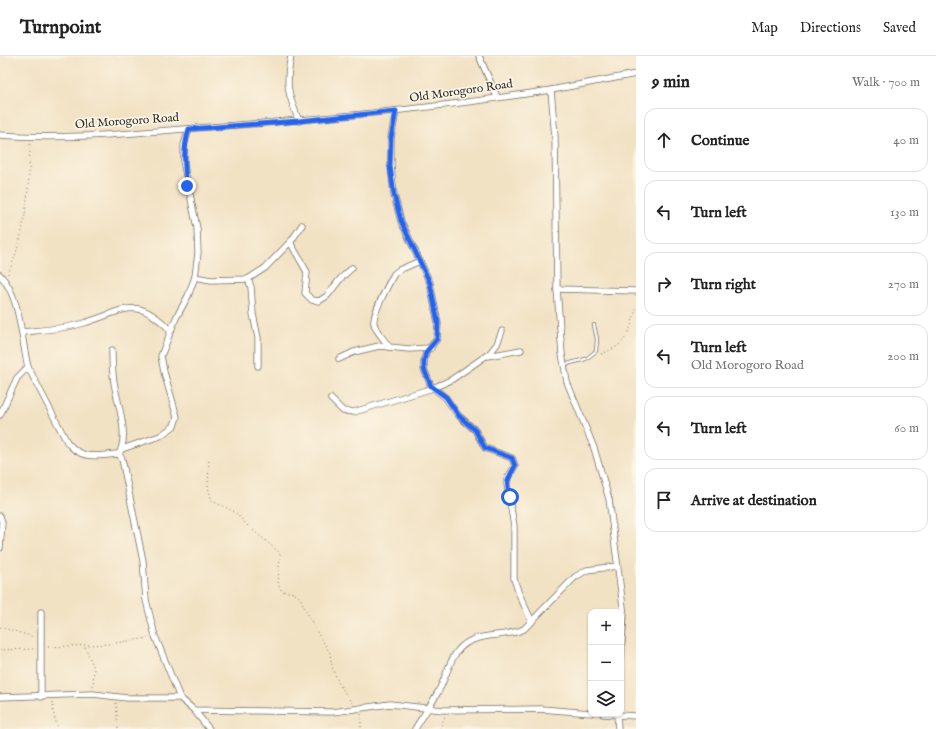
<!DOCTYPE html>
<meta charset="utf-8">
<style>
:root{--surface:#fff;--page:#f6f6f6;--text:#222;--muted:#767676;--line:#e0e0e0}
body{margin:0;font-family:"IM FELL English",serif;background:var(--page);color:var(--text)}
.controls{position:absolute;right:12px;bottom:12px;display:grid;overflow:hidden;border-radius:8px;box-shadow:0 1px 3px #0004}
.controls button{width:36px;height:36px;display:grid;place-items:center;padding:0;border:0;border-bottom:1px solid var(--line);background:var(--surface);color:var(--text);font:20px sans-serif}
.stop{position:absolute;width:12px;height:12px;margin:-9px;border:3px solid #2563eb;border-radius:50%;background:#fff}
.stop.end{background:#2563eb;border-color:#fff;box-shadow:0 1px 4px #0008}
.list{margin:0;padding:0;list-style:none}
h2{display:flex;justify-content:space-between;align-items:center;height:52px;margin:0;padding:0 16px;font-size:17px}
h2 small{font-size:13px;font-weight:400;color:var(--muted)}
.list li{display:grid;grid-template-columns:26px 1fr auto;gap:12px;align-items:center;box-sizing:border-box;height:64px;margin:0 8px 8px;padding:0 8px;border:1px solid var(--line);border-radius:12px}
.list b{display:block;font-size:15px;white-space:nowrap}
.list p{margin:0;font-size:13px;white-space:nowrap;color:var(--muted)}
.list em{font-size:13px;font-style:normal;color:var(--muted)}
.icon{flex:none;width:22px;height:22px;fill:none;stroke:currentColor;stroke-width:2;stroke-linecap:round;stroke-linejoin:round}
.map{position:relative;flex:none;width:636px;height:673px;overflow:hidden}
header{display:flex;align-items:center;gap:24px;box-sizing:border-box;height:56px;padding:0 20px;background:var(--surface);border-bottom:1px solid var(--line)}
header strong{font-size:19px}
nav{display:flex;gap:22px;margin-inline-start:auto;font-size:14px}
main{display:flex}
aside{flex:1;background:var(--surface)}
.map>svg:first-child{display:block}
</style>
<header>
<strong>Turnpoint</strong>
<nav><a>Map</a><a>Directions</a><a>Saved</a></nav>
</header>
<main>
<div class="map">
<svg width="636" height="673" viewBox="0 0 636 673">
<rect width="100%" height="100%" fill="#fcf5e5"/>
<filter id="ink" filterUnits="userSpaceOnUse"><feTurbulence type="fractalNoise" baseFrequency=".025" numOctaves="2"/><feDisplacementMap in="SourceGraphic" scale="8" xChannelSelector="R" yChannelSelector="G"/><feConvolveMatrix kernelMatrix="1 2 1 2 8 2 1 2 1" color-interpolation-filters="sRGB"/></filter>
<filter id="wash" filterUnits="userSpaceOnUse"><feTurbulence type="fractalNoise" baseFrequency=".012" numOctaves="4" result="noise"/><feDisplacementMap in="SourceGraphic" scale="16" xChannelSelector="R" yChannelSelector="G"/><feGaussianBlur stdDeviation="0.9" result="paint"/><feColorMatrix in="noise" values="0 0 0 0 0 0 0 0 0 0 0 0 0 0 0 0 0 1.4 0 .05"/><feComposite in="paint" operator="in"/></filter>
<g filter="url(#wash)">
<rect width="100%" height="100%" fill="#f2e2c4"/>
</g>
<g filter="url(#ink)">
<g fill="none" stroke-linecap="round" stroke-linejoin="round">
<g stroke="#716b61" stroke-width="4">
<path id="service" d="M563 309 586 303 596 295 597 283 594 269"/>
</g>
<g stroke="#716b61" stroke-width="7">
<g id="minor">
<path d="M291 0C285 29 288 38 299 65"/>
<path d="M479 0 497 41"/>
<path d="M551 34 555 81 557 233 562 298 567 326 594 392 609 443 624 559 621 599"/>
<path d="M396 55 391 82V110L394 139 401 165 430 227 438 267 437 283 426 296 424 305V313L431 330 445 341 459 360 475 374 485 392 512 402 515 410 507 423V429L514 470V523L519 538 532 566"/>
<path d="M0 79C65 84 131 77 196 72 315 64 433 53 551 34 579 29 608 23 636 18"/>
<path d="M290 186 307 216 305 237 312 244 319 245 327 240 341 222 352 212"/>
<path d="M0 219C21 241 21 283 28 311L67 386C81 404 96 400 117 398H119L122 403 143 505 146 544 155 580 180 642 194 654 333 656 390 648 443 654 541 653 591 657"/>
<path d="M195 221 211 224 248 223 265 212 292 184 302 169"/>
<path d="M248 223 251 231 253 258 258 282V310"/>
<path d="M557 233 636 235"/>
<path d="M23 276C43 274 64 273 84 267 125 255 136 238 171 275"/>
<path d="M389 291C385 284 375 275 374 267 372 259 389 227 394 218L399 214 420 205"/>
<path d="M112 294C112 305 112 315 114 326 117 347 129 376 120 396"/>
<path d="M488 300 521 294"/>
<path d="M339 303 354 296 379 290 409 293 431 292"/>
<path d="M331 343 343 355 354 356 433 332 451 324 490 297 497 288 502 275"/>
<path d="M0 359 17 322 28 311"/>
<path d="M122 393 160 380 174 370 177 361 164 316 161 300 176 262 188 240 195 221 198 197 197 172 184 110V89L189 73"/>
<path d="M0 460 2 466 0 492"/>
<path d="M0 641 93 638 127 642H180"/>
<path d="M41 641V556"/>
<path d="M194 654 209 673"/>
<path d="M603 658 636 660"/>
<path d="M617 658 618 673"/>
<path d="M415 673C422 661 431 649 438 636 448 619 450 594 470 585 486 577 507 581 524 573L575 521 587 514 617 510"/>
</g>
</g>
<g stroke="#716b61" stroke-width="1" stroke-dasharray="1 3" stroke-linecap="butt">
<path d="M8 218C27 175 29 132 30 86"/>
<path d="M601 298C628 288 628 279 636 253"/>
<path d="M209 405 208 431 212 445 235 456 247 469 280 497 278 529 282 535 294 537 300 542 315 573 330 597 332 611 339 628 352 647"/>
<path d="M0 571 34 581"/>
<path d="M48 591 109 588 148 582"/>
<path d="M85 591 94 612 93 632"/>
<path d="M0 594 35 593"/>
<path d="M53 646V656L58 673"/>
<path d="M116 647 118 673"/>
<path d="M361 658V673"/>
<path d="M440 673 445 660"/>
</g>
<use href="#service" stroke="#fff" stroke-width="2.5"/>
<use href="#minor" stroke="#fff" stroke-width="5.5"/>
</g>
</g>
<g fill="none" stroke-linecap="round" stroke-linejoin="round" filter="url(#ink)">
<path stroke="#2563eb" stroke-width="5" d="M187 130C184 109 183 93 189 73L299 65 396 55 391 82 390 110 394 139 401 165 430 227 438 267 437 283 426 296 424 305V313L431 330 446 341 459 360 475 374 485 392 512 402 515 410C508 424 505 424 510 441"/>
</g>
<g text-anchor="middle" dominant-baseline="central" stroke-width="3.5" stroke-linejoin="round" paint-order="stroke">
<g font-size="12" fill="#2b2b2b" stroke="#fcf5e5">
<text transform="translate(461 35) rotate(-8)">Old Morogoro Road</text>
<text transform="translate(127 65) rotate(-4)">Old Morogoro Road</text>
</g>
</g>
</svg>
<div class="controls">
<button>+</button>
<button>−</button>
<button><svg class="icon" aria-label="layers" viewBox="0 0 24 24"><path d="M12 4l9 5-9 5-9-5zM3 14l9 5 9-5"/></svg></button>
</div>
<div class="stop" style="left:510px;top:441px"></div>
<div class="stop end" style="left:187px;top:130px"></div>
</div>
<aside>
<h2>9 min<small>Walk · 700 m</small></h2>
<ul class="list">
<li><svg class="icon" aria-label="ahead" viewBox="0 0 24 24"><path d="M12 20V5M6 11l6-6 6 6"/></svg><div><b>Continue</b></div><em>40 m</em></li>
<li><svg class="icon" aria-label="left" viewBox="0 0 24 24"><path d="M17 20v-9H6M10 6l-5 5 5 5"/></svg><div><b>Turn left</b></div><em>130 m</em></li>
<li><svg class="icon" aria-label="right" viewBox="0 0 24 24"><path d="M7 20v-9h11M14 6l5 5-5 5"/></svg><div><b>Turn right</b></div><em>270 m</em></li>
<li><svg class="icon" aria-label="left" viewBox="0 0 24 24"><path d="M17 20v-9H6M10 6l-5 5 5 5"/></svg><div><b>Turn left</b><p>Old Morogoro Road</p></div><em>200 m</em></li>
<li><svg class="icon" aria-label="left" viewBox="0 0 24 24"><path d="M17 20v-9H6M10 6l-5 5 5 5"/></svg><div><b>Turn left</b></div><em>60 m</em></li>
<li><svg class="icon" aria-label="arrive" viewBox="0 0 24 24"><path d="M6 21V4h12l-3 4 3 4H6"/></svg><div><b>Arrive at destination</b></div></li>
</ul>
</aside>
</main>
